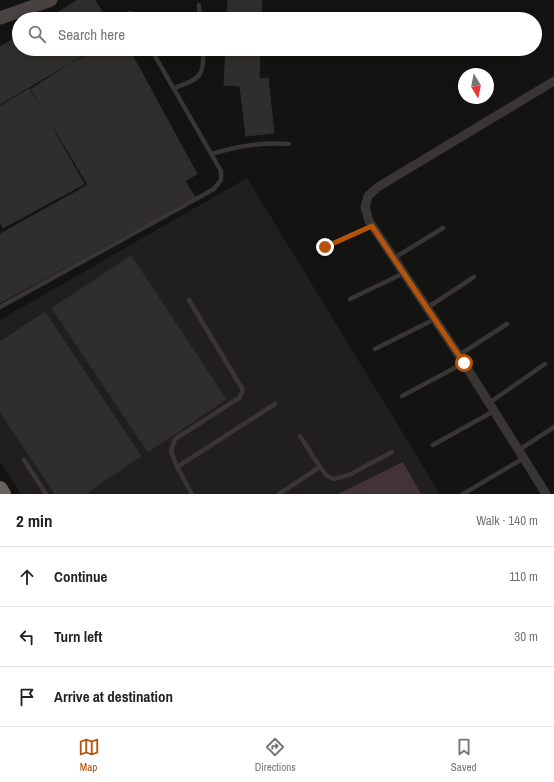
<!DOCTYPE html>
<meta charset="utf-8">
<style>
:root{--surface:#fff;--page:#f2f2f2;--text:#222;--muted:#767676;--line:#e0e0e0;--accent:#b45309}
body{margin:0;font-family:"Archivo Narrow",sans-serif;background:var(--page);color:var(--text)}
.compass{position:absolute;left:458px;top:68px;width:36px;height:36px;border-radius:50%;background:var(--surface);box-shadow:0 2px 10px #0003;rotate:170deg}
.stop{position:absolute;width:12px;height:12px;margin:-9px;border:3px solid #b45309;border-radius:50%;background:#fff}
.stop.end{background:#b45309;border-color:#fff;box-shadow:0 1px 4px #0008}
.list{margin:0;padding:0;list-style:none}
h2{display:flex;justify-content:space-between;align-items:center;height:52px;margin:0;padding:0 16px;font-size:17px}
h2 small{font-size:13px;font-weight:400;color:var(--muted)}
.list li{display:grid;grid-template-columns:26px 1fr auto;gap:12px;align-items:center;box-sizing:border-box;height:60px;padding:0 16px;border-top:1px solid var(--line)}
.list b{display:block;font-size:15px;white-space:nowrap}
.list em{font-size:13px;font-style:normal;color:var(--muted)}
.icon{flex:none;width:22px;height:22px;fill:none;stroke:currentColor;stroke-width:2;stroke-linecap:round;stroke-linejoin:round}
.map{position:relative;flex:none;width:554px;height:494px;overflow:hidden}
.search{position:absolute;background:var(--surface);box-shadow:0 2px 10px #0003;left:12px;right:12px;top:12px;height:44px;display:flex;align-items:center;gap:10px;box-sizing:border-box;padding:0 14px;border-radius:22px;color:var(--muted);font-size:15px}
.sheet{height:232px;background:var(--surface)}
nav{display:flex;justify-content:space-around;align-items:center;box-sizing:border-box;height:56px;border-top:1px solid var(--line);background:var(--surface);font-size:11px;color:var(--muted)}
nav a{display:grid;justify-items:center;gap:2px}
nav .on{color:var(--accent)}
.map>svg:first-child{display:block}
</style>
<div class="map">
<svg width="554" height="494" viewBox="0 0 554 494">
<rect width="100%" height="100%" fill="#131312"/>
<path fill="#201f1e" d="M247 178 440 494H21L0 462V320Z"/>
<path fill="#443334" d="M403 462 421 494H338Z"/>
<g fill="#2f2e2d" stroke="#2f2e2c">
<path d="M78 0H95L106 19H47Z"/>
<path d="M228 0H262L261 19H227Z"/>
<path d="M19 36V49H94L0 104V47Z"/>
<path d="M99 49H129L197 174 185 181 195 197 0 303V234L88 185 31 89 72 63Z"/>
<path d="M226 49H260L259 79 268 78 274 133 246 136 240 86 224 85Z"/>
<path d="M29 89 53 126 0 155V106Z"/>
<path d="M52 127 84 184 3 228 0 223V156Z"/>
<path d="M131 256 226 399 148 452 52 308Z"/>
<path d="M45 312 141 456 85 494H55L0 412V342Z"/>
</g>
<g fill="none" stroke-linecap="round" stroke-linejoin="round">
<g stroke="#383533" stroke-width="4.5">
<path d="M199 5 200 19"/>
<path d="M130 13 133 19"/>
<path d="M174 88C199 79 205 77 203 49"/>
<path d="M211 154C239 146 260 142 289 144"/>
<path d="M325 247 372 226"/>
<path d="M394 258 443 228"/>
<path d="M350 299 404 273"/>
<path d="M0 307 214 189 221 180V171L151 49"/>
<path d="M427 308 474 277"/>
<path d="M375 349 435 319"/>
<path d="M459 355 507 324"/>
<path d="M402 396 464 363"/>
<path d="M489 403 545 364"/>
<path d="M300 436 320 467"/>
<path d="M433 445 494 411"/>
<path d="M519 450 554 427"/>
<path d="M24 460 46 494"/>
<path d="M177 467 171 451 175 439 239 398 243 390 189 300"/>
<path d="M192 494 177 467 275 404"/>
<path d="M279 494 320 467 326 475 333 479 349 475 392 452"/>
<path d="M463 494 524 458"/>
</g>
<path stroke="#383533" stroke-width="9" d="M546 494 464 363 369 221 365 207 368 196 378 187 554 81"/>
<path stroke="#484341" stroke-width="13" d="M0 18 51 0"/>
<path stroke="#69625f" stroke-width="16" d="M0 489 3 494"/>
</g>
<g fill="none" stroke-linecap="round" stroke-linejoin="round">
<path stroke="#b45309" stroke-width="5" d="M325 247 372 226 464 363"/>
</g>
</svg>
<svg class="compass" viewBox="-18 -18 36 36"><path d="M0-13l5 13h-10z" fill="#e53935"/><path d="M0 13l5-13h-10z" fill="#767676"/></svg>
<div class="stop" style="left:464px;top:363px"></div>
<div class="stop end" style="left:325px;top:247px"></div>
<div class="search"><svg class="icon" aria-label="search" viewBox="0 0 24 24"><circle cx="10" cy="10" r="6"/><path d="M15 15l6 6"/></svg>Search here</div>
</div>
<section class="sheet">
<h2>2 min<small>Walk · 140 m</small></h2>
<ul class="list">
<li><svg class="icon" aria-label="ahead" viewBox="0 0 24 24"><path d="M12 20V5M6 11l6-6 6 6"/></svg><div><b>Continue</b></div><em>110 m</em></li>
<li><svg class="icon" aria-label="left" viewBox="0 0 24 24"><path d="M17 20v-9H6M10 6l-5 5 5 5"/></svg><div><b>Turn left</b></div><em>30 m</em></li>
<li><svg class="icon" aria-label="arrive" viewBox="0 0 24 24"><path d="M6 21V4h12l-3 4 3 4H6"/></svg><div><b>Arrive at destination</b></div></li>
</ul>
</section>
<nav>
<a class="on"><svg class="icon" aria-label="map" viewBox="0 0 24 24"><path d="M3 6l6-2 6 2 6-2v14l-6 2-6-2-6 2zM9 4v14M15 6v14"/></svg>Map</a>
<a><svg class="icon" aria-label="directions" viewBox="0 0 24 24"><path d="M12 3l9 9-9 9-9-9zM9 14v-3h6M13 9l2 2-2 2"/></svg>Directions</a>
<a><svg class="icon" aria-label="saved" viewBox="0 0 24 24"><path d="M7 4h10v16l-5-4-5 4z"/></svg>Saved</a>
</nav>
